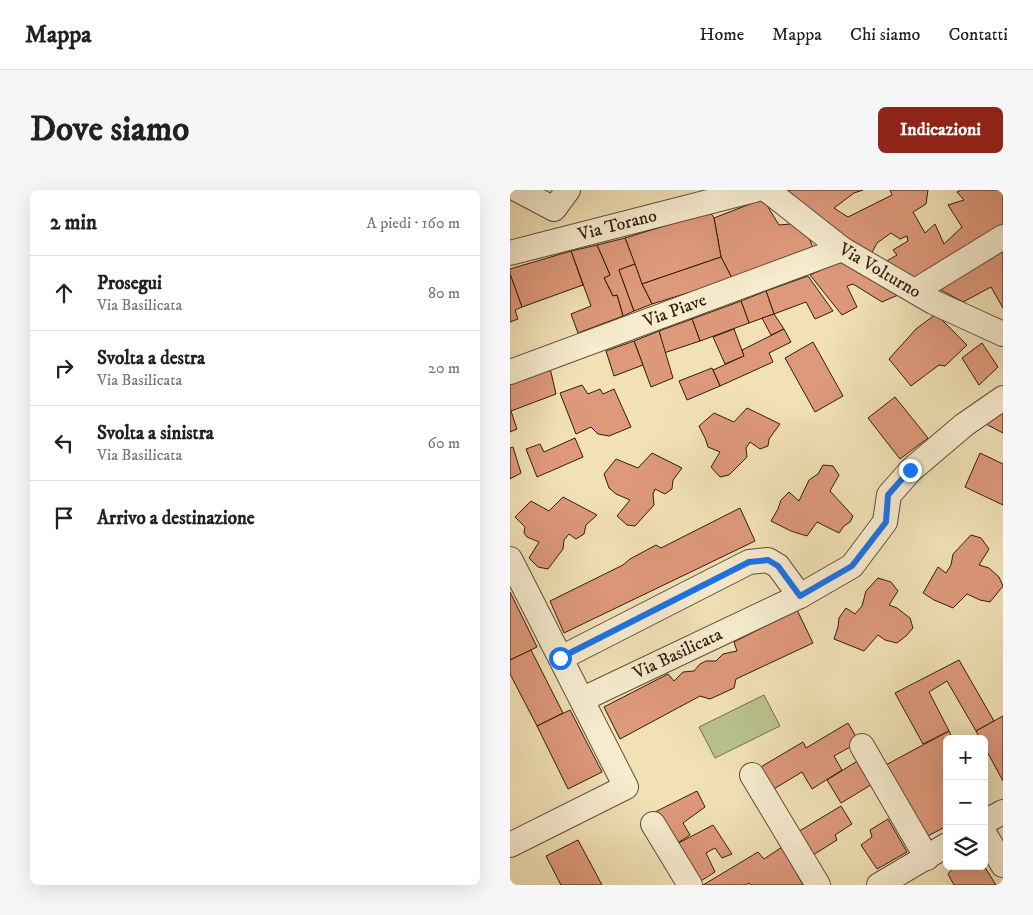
<!DOCTYPE html>
<html lang="it">
<meta charset="utf-8">
<style>
:root{--surface:#fff;--page:#f6f6f6;--text:#222;--muted:#767676;--line:#e0e0e0;--accent:#8f2418}
body{margin:0;font-family:"IM FELL DW Pica",serif;background:var(--page);color:var(--text)}
.controls{position:absolute;right:15px;bottom:15px;display:grid;overflow:hidden;border-radius:8px;box-shadow:0 5px 20px #0002}
.controls button{width:45px;height:45px;display:grid;place-items:center;padding:0;border:0;border-bottom:1px solid var(--line);background:var(--surface);color:var(--text);font:25px sans-serif}
.stop{position:absolute;width:15px;height:15px;margin:-11px;border:4px solid #1a73e8;border-radius:50%;background:#fff}
.stop.end{background:#1a73e8;border-color:#fff;box-shadow:0 1px 5px #0008}
.list{margin:0;padding:0;list-style:none}
h2{display:flex;justify-content:space-between;align-items:center;height:65px;margin:0;padding:0 20px;font-size:21px}
h2 small{font-size:16px;font-weight:400;color:var(--muted)}
.list li{display:grid;grid-template-columns:32px 1fr auto;gap:15px;align-items:center;box-sizing:border-box;height:75px;padding:0 20px;border-top:1px solid var(--line)}
.list b{display:block;font-size:19px;white-space:nowrap}
.list p{margin:0;font-size:16px;white-space:nowrap;color:var(--muted)}
.list em{font-size:16px;font-style:normal;color:var(--muted)}
.icon{flex:none;width:28px;height:28px;fill:none;stroke:currentColor;stroke-width:2;stroke-linecap:round;stroke-linejoin:round}
.map{position:relative;flex:none;width:493px;height:695px;overflow:hidden;border-radius:8px}
header{display:flex;align-items:center;gap:30px;box-sizing:border-box;height:70px;padding:0 25px;background:var(--surface);border-bottom:1px solid var(--line)}
header strong{font-size:24px}
nav{display:flex;gap:28px;margin-inline-start:auto;font-size:18px}
.intro{display:flex;align-items:center;justify-content:space-between;box-sizing:border-box;height:120px;padding:0 30px}
h1{margin:0;font-size:35px}
.button{padding:12px 22px;border-radius:8px;background:var(--accent);color:#fff;font-size:18px;font-weight:700}
main{display:flex;gap:30px;padding:0 30px}
aside{flex:1;background:var(--surface);border-radius:8px;box-shadow:0 5px 20px #0002}
.map>svg:first-child{display:block}
</style>
<header>
<strong>Mappa</strong>
<nav><a>Home</a><a>Mappa</a><a>Chi siamo</a><a>Contatti</a></nav>
</header>
<div class="intro"><h1>Dove siamo</h1><a class="button">Indicazioni</a></div>
<main>
<aside>
<h2>2 min<small>A piedi · 160 m</small></h2>
<ul class="list">
<li><svg class="icon" aria-label="ahead" viewBox="0 0 24 24"><path d="M12 20V5M6 11l6-6 6 6"/></svg><div><b>Prosegui</b><p>Via Basilicata</p></div><em>80 m</em></li>
<li><svg class="icon" aria-label="right" viewBox="0 0 24 24"><path d="M7 20v-9h11M14 6l5 5-5 5"/></svg><div><b>Svolta a destra</b><p>Via Basilicata</p></div><em>20 m</em></li>
<li><svg class="icon" aria-label="left" viewBox="0 0 24 24"><path d="M17 20v-9H6M10 6l-5 5 5 5"/></svg><div><b>Svolta a sinistra</b><p>Via Basilicata</p></div><em>60 m</em></li>
<li><svg class="icon" aria-label="arrive" viewBox="0 0 24 24"><path d="M6 21V4h12l-3 4 3 4H6"/></svg><div><b>Arrivo a destinazione</b></div></li>
</ul>
</aside>
<div class="map">
<svg width="493" height="695" viewBox="0 0 493 695">
<rect width="100%" height="100%" fill="#f2e1b7"/>
<filter id="stains"><feTurbulence type="fractalNoise" baseFrequency=".004" numOctaves="4"/><feColorMatrix values="0 0 0 0 .2 0 0 0 0 .09 0 0 0 0 .02 0 0 0 .5 -.17"/></filter>
<radialGradient id="worn" r=".72"><stop offset=".6" stop-color="#630" stop-opacity="0"/><stop offset="1" stop-color="#630" stop-opacity=".3"/></radialGradient>
<path fill="#b9c38f" stroke="#75704c" d="M254 505 270 536 205 568 189 537Z"/>
<g fill="#de997b" stroke="#311d08">
<path d="M267 0H353L344 3 324 18 338 27 382 5 380 0H418L416 14 403 22 415 43 425 34 434 54 452 37 438 15 454 10 447 2 451 0H493V42L403 97 375 72 387 65 383 60 398 51 397 46 390 49 381 43 367 53 359 68Z"/>
<path d="M253 9 269 35 292 33 303 57 222 88 211 67 204 28Z"/>
<path d="M200 22 204 28 211 67 132 94 115 48Z"/>
<path d="M115 48 125 74 109 80 124 121 113 126 107 105 103 106 94 88 100 85 87 55Z"/>
<path d="M87 55 100 85 94 88 103 106 107 105 113 126 68 143 61 124 81 116 61 61Z"/>
<path d="M493 56V118L481 97 453 112 431 100 428 96Z"/>
<path d="M61 61 73 95 12 117 0 84V79Z"/>
<path d="M211 67 222 88 187 100 142 114 132 94Z"/>
<path d="M338 68 395 102 372 112 343 94 337 96 347 117 332 125 300 85Z"/>
<path d="M125 74 132 94 142 114 124 121 109 80Z"/>
<path d="M0 84 12 117 5 120 8 129 0 132Z"/>
<path d="M298 86 323 121 305 129 296 112 264 124 256 101Z"/>
<path d="M256 101 264 124 239 133 231 111Z"/>
<path d="M231 111 239 133 190 151 182 129Z"/>
<path d="M264 124 274 139 261 145 252 128Z"/>
<path d="M426 124 457 155 435 176 429 175 401 196 379 169 406 139Z"/>
<path d="M182 129 190 151 154 163 149 141Z"/>
<path d="M224 139 234 166 215 174 203 147Z"/>
<path d="M274 139 281 152 259 163 263 172 210 196 203 180 234 166 232 160Z"/>
<path d="M149 141 163 188 141 197 124 151Z"/>
<path d="M124 151 133 175 104 186 96 161Z"/>
<path d="M303 152 333 206 305 222 275 168Z"/>
<path d="M472 153 488 177 469 195 452 168Z"/>
<path d="M40 178 46 204 1 221 7 239 0 242V193Z"/>
<path d="M202 178 210 196 177 210 169 191Z"/>
<path d="M72 195 78 204 90 199 93 204 104 199 121 237 99 246 88 244 81 237 66 244 50 203Z"/>
<path d="M385 207 418 248 390 269 358 228Z"/>
<path d="M493 217V243L472 232Z"/>
<path d="M237 218 270 234 259 249 258 256 250 259 240 252 236 258 237 267 219 285 210 287 201 277 210 262 198 257 195 248 189 236 204 223 224 232Z"/>
<path d="M65 248 73 267 27 287 16 259 30 254 34 262Z"/>
<path d="M3 257 11 283 0 289V258Z"/>
<path d="M142 263 172 278 163 290 162 299 155 304 145 299 143 304 144 315 125 336 117 335 107 326 120 310 106 304 99 298 94 284 106 269 128 278Z"/>
<path d="M470 263 493 274V315L455 297Z"/>
<path d="M313 275 323 276 329 285 320 301 343 326 340 332 334 336 329 343 307 332 297 346 281 341 261 331 268 319 271 310 279 302 289 311 299 290 308 284Z"/>
<path d="M53 307 87 325 76 335 74 344 66 349 59 344 54 350 53 359 38 379 28 377 19 368 29 352 17 347 14 343 15 337 5 327 21 311 39 321Z"/>
<path d="M230 318 245 351 54 443 40 411 113 375 120 369 146 355 151 358Z"/>
<path d="M461 345 471 348 479 359 469 375 479 378 489 387 493 396 480 412 470 410 457 404 443 418 424 410 413 403 428 377 436 383 441 375 443 364Z"/>
<path d="M368 388 381 392 388 401 379 415 387 418 400 428 403 438 396 446 387 453 375 450 368 445 354 461 324 449 328 437 329 428 336 418 345 424 352 416 356 401Z"/>
<path d="M0 402 27 457 0 470Z"/>
<path d="M287 420 303 453 226 489 224 498 200 509 190 506 110 549 94 517 158 484 164 491 173 482 184 481 190 474 196 471H206L213 464 227 461 224 452Z"/>
<path d="M21 460 53 523 27 536 0 484V470Z"/>
<path d="M449 470 484 531 466 541 437 491 419 502 439 541 413 554 385 503Z"/>
<path d="M60 520 92 582 58 599 27 536Z"/>
<path d="M493 526V591L474 556V549H470L466 541Z"/>
<path d="M338 533 349 552 324 566 332 580 302 599 292 582 262 600 249 578 293 552 296 558Z"/>
<path d="M439 541 443 549H437V636L412 649 372 577Z"/>
<path d="M349 570 364 593 331 613 317 590Z"/>
<path d="M187 601 195 617 173 633 180 645 163 656 143 623Z"/>
<path d="M331 616 342 634 325 645 327 650 300 667 286 643Z"/>
<path d="M378 629 397 662 367 679 351 655 362 647 360 640Z"/>
<path d="M203 635 222 664 212 668 205 658 196 663 205 682 186 694 163 656Z"/>
<path d="M68 650 92 695H51L36 666Z"/>
<path d="M272 657 293 695H241L239 693 235 695H193L248 662 254 669Z"/>
<path d="M445 676H474L486 695H444L438 684Z"/>
</g>
<g fill="none" stroke-linecap="round" stroke-linejoin="round">
<g stroke="#614e34" stroke-width="26">
<g id="minor">
<path d="M8 0 44 19 58 0"/>
<path id="s1" d="M257 0 332 59 423 112 493 144"/>
<path id="s2" d="M0 63 245 0"/>
<path d="M405 101 493 47"/>
<path id="s3" d="M0 182 332 59"/>
<path d="M0 369 116 597 0 655"/>
<path d="M51 468 239 372 258 370 268 376 290 406"/>
<path id="s4" d="M73 509 290 406 342 376 375 332 379 305 401 280 454 235 493 208"/>
<path d="M352 556 417 668"/>
<path d="M242 585 308 695"/>
<path d="M474 632 493 622"/>
<path d="M143 634 180 695"/>
<path d="M474 643 493 675"/>
<path d="M369 695 437 655"/>
</g>
</g>
<use href="#minor" stroke="#f7ecd0" stroke-width="24"/>
</g>
<g fill="none" stroke-linecap="round" stroke-linejoin="round">
<path stroke="#1a73e8" stroke-width="6" d="M50 468 239 372 258 370 268 376 290 406 342 376 376 332 378 305 400 280"/>
</g>
<g text-anchor="middle" dominant-baseline="central" stroke-width="4" stroke-linejoin="round" paint-order="stroke">
<g font-size="18" fill="#311d08" stroke="#f7ecd0">
<text stroke="none"><textPath href="#s2" startOffset="111">Via Torano</textPath></text>
<text stroke="none"><textPath href="#s1" startOffset="139">Via Volturno</textPath></text>
<text stroke="none"><textPath href="#s3" startOffset="176">Via Piave</textPath></text>
<text stroke="none"><textPath href="#s4" startOffset="105">Via Basilicata</textPath></text>
</g>
</g>
<rect width="100%" height="100%" filter="url(#stains)"/>
<rect width="100%" height="100%" fill="url(#worn)"/>
</svg>
<div class="controls">
<button>+</button>
<button>−</button>
<button><svg class="icon" aria-label="layers" viewBox="0 0 24 24"><path d="M12 4l9 5-9 5-9-5zM3 14l9 5 9-5"/></svg></button>
</div>
<div class="stop" style="left:50px;top:468px"></div>
<div class="stop end" style="left:400px;top:280px"></div>
</div>
</main>
